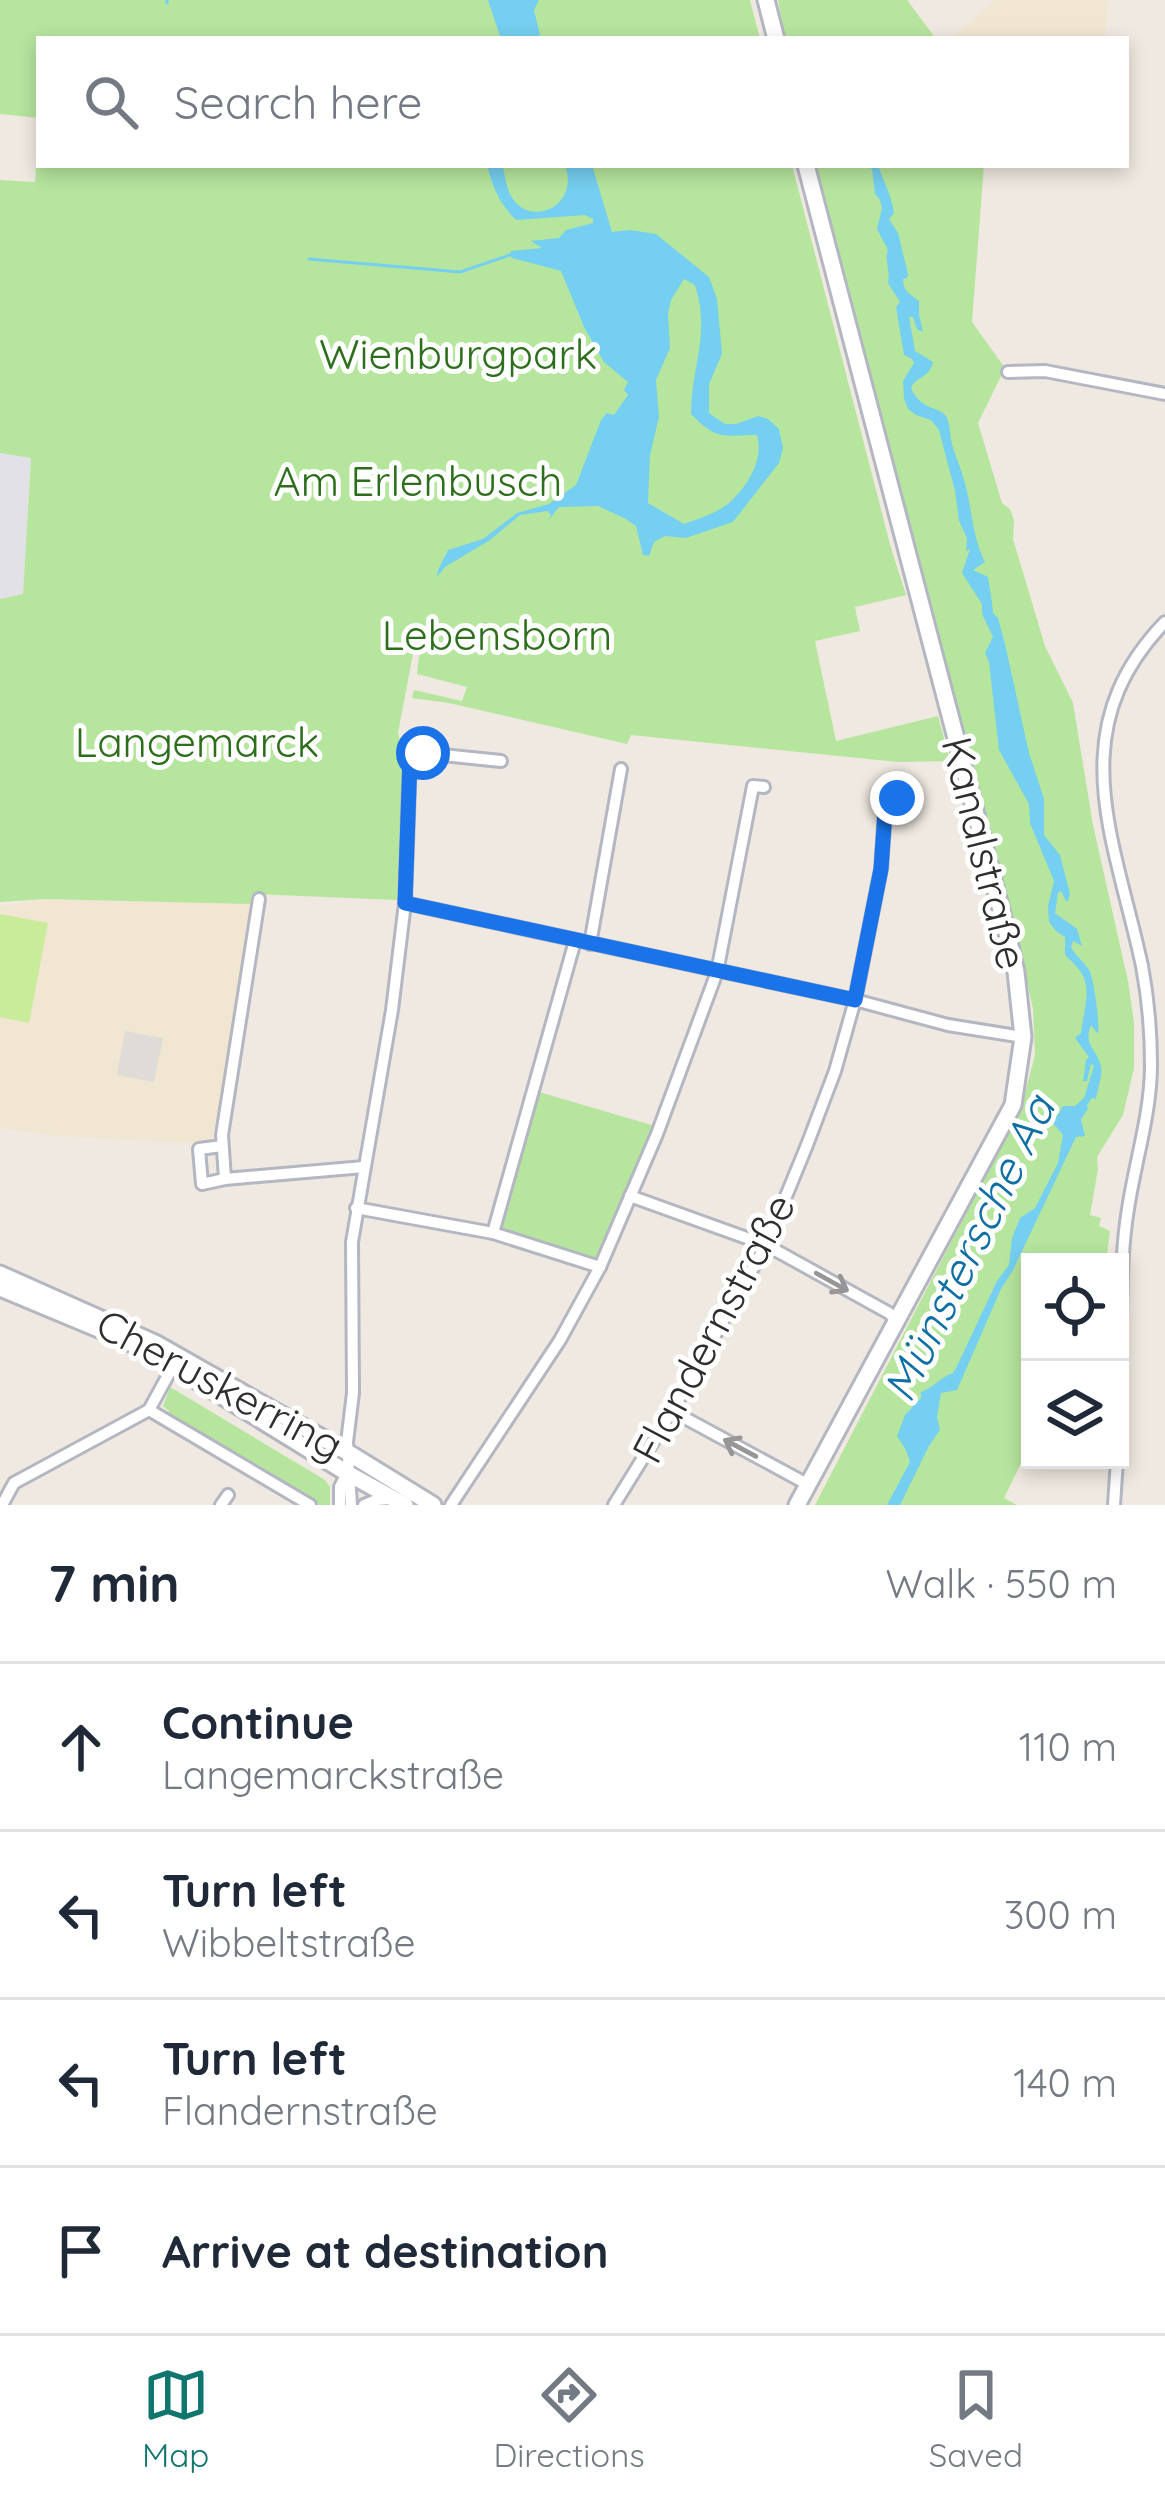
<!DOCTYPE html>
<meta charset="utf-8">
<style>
:root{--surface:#fff;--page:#f2f2f3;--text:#1f2937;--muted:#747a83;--line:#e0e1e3;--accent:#0f766e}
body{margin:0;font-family:Quicksand,sans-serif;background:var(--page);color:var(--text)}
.controls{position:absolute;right:36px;bottom:36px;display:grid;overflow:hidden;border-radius:0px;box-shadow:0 6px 18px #0003}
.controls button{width:108px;height:108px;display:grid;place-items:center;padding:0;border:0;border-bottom:3px solid var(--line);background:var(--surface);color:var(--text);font:60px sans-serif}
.stop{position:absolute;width:36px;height:36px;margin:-27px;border:9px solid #1a73e8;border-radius:50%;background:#fff}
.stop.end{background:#1a73e8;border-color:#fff;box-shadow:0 3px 12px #0008}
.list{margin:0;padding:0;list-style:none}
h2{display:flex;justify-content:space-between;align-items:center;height:156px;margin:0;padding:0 48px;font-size:51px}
h2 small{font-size:39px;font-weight:400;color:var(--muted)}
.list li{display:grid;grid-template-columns:78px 1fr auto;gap:36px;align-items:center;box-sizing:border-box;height:168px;padding:0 48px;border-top:3px solid var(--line)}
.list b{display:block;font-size:45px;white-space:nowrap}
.list p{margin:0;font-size:39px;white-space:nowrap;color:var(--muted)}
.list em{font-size:39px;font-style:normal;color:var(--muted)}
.icon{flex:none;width:66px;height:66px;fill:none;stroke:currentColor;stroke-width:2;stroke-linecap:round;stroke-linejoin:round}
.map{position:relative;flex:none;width:1165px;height:1505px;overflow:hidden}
.search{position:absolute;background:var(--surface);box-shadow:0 6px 18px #0003;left:36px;right:36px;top:36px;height:132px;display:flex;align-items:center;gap:30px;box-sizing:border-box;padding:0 42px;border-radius:0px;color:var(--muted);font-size:45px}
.sheet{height:828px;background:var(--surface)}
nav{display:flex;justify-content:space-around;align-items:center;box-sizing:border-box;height:168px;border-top:3px solid var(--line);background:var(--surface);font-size:33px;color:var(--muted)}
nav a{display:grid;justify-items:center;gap:6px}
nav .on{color:var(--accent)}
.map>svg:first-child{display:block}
</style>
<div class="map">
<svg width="1165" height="1505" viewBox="0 0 1165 1505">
<rect width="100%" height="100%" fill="#efe9e1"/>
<path fill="#e3e1e8" d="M0 453 31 457 23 594 0 599Z"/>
<g fill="#f0e6d1">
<path d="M996 0H1108L1105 39H949Z"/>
<path d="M56 899 250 904 228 1057 212 1140 186 1143 58 1136 0 1128V906Z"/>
</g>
<g fill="#b6e59e">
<path d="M0 0H750L760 39H39V118L0 114Z"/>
<path d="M778 0H907L936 39H785Z"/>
<path d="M39 123V165H792L891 548 906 595 855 607 860 631 815 641 836 741 938 716 950 761 898 762 631 735 627 744 449 703 412 698 414 690 462 701 467 687 417 674 421 640 416 638 398 733 403 753 397 900 252 894 250 904 46 899 0 902V599L23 594 31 458 0 453V180L35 182Z"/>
<path d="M812 165H984L972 322 1005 368 978 423 1002 503 1010 509 1014 520 1013 539 1045 646 1073 703 1093 825 1128 981 1134 1022V1068L1123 1115 1097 1157 1098 1169 1090 1215 1101 1218 1099 1226 1110 1231 1106 1262H1030V1445L1004 1498 1017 1505H815L1022 1105 1035 1055 1033 1009 1023 963Z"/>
<path d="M539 1092 655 1126 600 1267 493 1233Z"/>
<path d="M170 1387 325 1480 330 1487V1505H319L167 1415 169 1411 163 1406Z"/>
</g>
<path fill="#c9ec9a" d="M0 914 48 923 29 1023 0 1017Z"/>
<path fill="#dfdcd8" d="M125 1031 163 1038 154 1082 117 1075Z"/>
<g fill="#75cff0" fill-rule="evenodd">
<path d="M488 0H539L534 10 541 39H501Z"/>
<path d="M487 165H502C505 174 506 186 510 194 527 230 581 207 565 165H592L612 232 630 230 656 234 709 277 717 299 722 354 709 384V413L725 424H736L758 416 768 419 779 429 783 448 779 463 733 522 686 538 665 536 654 542 649 556 643 555 636 526 626 519 598 506 559 507 547 522 551 515 548 511 520 515 490 540 445 567 437 577 438 570 448 550 483 539 517 513 549 504 576 485 601 420 607 413 614 415 628 395 624 390 628 382 604 362 584 327 561 271 512 258 510 255 511 251 542 248 531 241 559 238 566 230 593 223V219L585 215 516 220C499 203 493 188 487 165ZM684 279 695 285C711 335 691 366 691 414 718 442 724 435 757 435 764 460 748 486 729 503 716 514 699 518 684 524L648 503 650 455 659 417 656 380 670 348 668 313 671 300Z"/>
<path d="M864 165H878C883 181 892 196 894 213L889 219 898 233 908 274 907 278 903 279C903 291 910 294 919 301V315L923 332 917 329 913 317H909L915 351 933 362C929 379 916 376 911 388 921 411 939 406 946 416 950 422 950 437 952 444 955 456 961 468 964 480 972 506 972 537 985 562L973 570 988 577C990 591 992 599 993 613L998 618 1005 644 1029 753 1044 799V835L1060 855 1070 894 1068 901H1066L1061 891 1058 893 1055 913 1077 929 1082 946 1073 941 1071 947C1076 957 1085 962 1090 972 1094 981 1100 1024 1098 1034L1091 1025C1083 1046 1096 1047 1101 1066 1103 1075 1097 1090 1096 1099L1092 1098 1087 1105 1088 1109 1081 1119 1085 1136 1076 1137 1013 1270 1001 1289 957 1390 941 1393 937 1417 940 1430 929 1446 900 1505H887L910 1462 906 1450 897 1436 905 1415 921 1398V1392C933 1388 939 1378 953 1373L958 1364 997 1281 1009 1265 1012 1238 1020 1218 1035 1208 1058 1163 1063 1135 1053 1123 1063 1106H1075L1084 1098 1094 1066 1091 1064 1087 1081H1083L1086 1060 1089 1057 1075 1038 1081 1033C1083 1013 1093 987 1080 971 1076 965 1070 960 1065 955V937L1056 931 1049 922 1048 906 1054 881 1030 823 1029 804 999 750 989 662 985 653 993 637 982 614V604L962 573 970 549 966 551 967 538 959 521 955 491 939 430 931 420 916 415 908 409 904 398 903 381 914 363 912 359 904 355 896 307 900 302 888 283C891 271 884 261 888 250L877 229 882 208 880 200 875 194 872 169Z"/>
</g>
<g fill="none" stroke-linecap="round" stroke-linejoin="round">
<g stroke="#75cff0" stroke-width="3">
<path d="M167 0V3"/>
<path d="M309 259 460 272 510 255"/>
</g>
<g stroke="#b4b7c1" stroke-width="16">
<g id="minor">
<path d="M1008 372 1045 371 1165 394"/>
<path d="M259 899 222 1135 225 1179 364 1167"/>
<path d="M405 903 855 1000 948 1025 1023 1037"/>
<path d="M590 944 621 769"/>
<path d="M222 1146 199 1149 202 1184 225 1179"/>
<path d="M630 1196 766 1245 889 1313 896 1320"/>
<path d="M356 1208 493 1233 600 1267"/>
<path d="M493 1233 575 941"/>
<path d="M1120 1355C1122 1306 1120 1257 1128 1209 1135 1162 1151 1113 1151 1065 1151 1032 1148 998 1142 966 1115 839 1060 731 1165 622"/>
<path d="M149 1410 310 1505"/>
<path d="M672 1411 807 1484"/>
<path d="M2 1505 14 1483 149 1410 173 1366"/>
<path d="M221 1505 228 1495"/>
<path d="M340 1505V1487L347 1473"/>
<path d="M351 1505 347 1442 353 1393 352 1242 392 1010 405 903 410 758 423 753 501 761"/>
<path d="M364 1505 376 1500 389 1499"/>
<path d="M451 1505 560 1340 600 1267 657 1134 717 972 753 786 764 787"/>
<path d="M614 1505 672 1411 766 1245 807 1145 835 1071 855 1000 881 869 886 798H897"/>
<path d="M1114 1505 1117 1460"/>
</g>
</g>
<g stroke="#b4b7c1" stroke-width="21">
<g id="secondary">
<path d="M766 0 776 39"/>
<path d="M0 1274 155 1343 347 1452 433 1505"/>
<path d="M0 1288 125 1340 173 1366 347 1473 405 1505"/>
<path d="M797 1505 1013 1105 1023 1037 1016 972 1008 937 806 165"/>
</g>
</g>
<use href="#minor" stroke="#fff" stroke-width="10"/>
<use href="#secondary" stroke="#fff" stroke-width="15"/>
</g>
<defs><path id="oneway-shaft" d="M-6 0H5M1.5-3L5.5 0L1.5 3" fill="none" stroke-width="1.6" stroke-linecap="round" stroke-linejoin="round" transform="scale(3)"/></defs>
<g stroke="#969696">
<use href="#oneway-shaft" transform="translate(832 1282) rotate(29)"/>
<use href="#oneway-shaft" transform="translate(740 1448) rotate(-152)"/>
</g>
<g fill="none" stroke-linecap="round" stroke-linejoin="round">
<path stroke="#1a73e8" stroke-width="15" d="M423 753 410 758 405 903 855 1000 881 869 886 798H897"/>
</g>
<g text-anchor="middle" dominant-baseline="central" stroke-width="10" stroke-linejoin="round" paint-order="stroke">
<g font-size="42" fill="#2c6e1b" stroke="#fff">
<text x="458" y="353">Wienburgpark</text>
<text x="418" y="480">Am Erlenbusch</text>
<text x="497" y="634">Lebensborn</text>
<text x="197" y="741">Langemarck</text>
</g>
<g font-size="42" fill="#2e2e2e" stroke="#fff">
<text transform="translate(985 853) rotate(76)">Kanalstraße</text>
<text transform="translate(713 1328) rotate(-62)">Flandernstraße</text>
<text transform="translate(220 1384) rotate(28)">Cheruskerring</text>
</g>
<g font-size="45" font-style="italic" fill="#0d6fa3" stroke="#fff">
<text transform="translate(968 1248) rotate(-64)">Münstersche Aa</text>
</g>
</g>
</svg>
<div class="controls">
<button><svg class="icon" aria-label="locate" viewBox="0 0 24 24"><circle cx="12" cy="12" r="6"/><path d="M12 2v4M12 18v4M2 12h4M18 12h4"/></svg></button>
<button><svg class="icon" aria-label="layers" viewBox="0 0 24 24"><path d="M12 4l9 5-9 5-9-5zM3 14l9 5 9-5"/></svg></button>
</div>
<div class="stop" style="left:423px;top:753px"></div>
<div class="stop end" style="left:897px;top:798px"></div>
<div class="search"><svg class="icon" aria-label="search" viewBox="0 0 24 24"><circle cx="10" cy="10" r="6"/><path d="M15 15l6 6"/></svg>Search here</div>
</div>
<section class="sheet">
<h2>7 min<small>Walk · 550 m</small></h2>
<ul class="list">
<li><svg class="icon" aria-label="ahead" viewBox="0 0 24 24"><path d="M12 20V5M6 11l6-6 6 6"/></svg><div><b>Continue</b><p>Langemarckstraße</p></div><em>110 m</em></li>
<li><svg class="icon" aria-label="left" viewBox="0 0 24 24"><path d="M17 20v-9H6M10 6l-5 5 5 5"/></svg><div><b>Turn left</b><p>Wibbeltstraße</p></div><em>300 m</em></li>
<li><svg class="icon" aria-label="left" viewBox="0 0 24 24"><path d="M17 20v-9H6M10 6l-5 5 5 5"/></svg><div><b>Turn left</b><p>Flandernstraße</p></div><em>140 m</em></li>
<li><svg class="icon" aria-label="arrive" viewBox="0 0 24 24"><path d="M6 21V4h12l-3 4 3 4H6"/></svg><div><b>Arrive at destination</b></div></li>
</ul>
</section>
<nav>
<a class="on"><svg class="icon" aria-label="map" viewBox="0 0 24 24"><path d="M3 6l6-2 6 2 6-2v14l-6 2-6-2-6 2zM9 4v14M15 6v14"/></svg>Map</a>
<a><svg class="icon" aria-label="directions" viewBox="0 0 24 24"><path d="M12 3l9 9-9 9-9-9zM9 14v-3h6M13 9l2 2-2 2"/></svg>Directions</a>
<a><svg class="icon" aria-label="saved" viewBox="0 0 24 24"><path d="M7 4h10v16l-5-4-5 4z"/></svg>Saved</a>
</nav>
